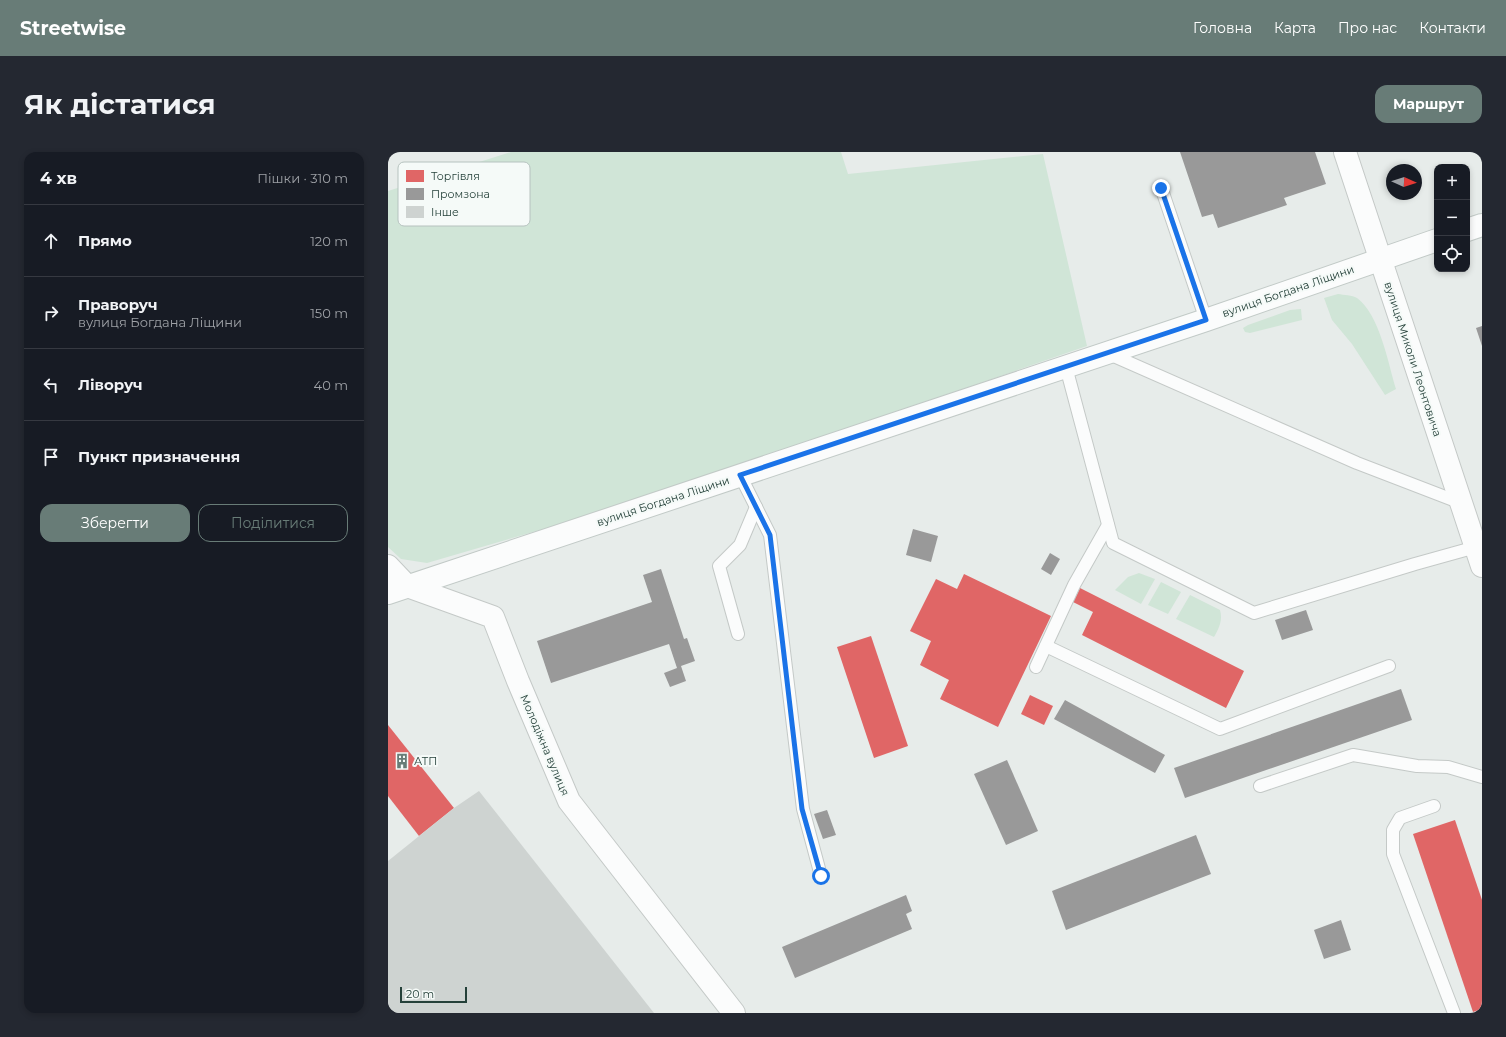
<!DOCTYPE html>
<html lang="uk">
<meta charset="utf-8">
<style>
:root{--surface:#171b24;--page:#242831;--text:#f1f3f6;--muted:#9ea1a6;--line:#363941;--accent:#687c77}
body{margin:0;font-family:Montserrat,sans-serif;background:var(--page);color:var(--text)}
.controls{position:absolute;right:12px;top:12px;display:grid;overflow:hidden;border-radius:8px;box-shadow:0 2px 6px #0003}
.controls button{width:36px;height:36px;display:grid;place-items:center;padding:0;border:0;border-bottom:1px solid var(--line);background:var(--surface);color:var(--text);font:20px sans-serif}
.compass{position:absolute;left:998px;top:12px;width:36px;height:36px;border-radius:50%;background:var(--surface);box-shadow:0 2px 6px #0003;rotate:93deg}
.scale{position:absolute;left:12px;bottom:10px;width:67px;box-sizing:border-box;padding-left:4px;border:2px solid #244039;border-top:0;font-size:11px;line-height:14px;white-space:nowrap;color:#244039;-webkit-text-stroke:3px #f5faf8;paint-order:stroke}
.stop{position:absolute;width:12px;height:12px;margin:-9px;border:3px solid #1a73e8;border-radius:50%;background:#fff}
.stop.end{background:#1a73e8;border-color:#fff;box-shadow:0 1px 4px #0008}
.list{margin:0;padding:0;list-style:none}
h2{display:flex;justify-content:space-between;align-items:center;height:52px;margin:0;padding:0 16px;font-size:17px}
h2 small{font-size:13px;font-weight:400;color:var(--muted)}
.list li{display:grid;grid-template-columns:26px 1fr auto;gap:12px;align-items:center;box-sizing:border-box;height:72px;padding:0 16px;border-top:1px solid var(--line)}
.list b{display:block;font-size:15px;white-space:nowrap}
.list p{margin:0;font-size:13px;white-space:nowrap;color:var(--muted)}
.list em{font-size:13px;font-style:normal;color:var(--muted)}
.actions{display:flex;gap:8px;padding:12px 16px}
.actions a{flex:1;padding:9px 0;border:1px solid var(--accent);border-radius:12px;text-align:center;font-size:14px;color:var(--accent)}
.actions .main{background:var(--accent);color:#fff}
.icon{flex:none;width:22px;height:22px;fill:none;stroke:currentColor;stroke-width:2;stroke-linecap:round;stroke-linejoin:round}
.map{position:relative;flex:none;width:1094px;height:861px;overflow:hidden;border-radius:12px}
header{display:flex;align-items:center;gap:24px;box-sizing:border-box;height:56px;padding:0 20px;background:var(--accent);color:#fff}
header strong{font-size:19px}
nav{display:flex;gap:22px;margin-inline-start:auto;font-size:14px}
.intro{display:flex;align-items:center;justify-content:space-between;box-sizing:border-box;height:96px;padding:0 24px}
h1{margin:0;font-size:28px}
.button{padding:10px 18px;border-radius:12px;background:var(--accent);color:#fff;font-size:14px;font-weight:700}
main{display:flex;gap:24px;padding:0 24px}
aside{flex:1;background:var(--surface);border-radius:12px;box-shadow:0 2px 6px #0003}
.map>svg:first-child{display:block}
</style>
<header>
<strong>Streetwise</strong>
<nav><a>Головна</a><a>Карта</a><a>Про нас</a><a>Контакти</a></nav>
</header>
<div class="intro"><h1>Як дістатися</h1><a class="button">Маршрут</a></div>
<main>
<aside>
<h2>4 хв<small>Пішки · 310 m</small></h2>
<ul class="list">
<li><svg class="icon" aria-label="ahead" viewBox="0 0 24 24"><path d="M12 20V5M6 11l6-6 6 6"/></svg><div><b>Прямо</b></div><em>120 m</em></li>
<li><svg class="icon" aria-label="right" viewBox="0 0 24 24"><path d="M7 20v-9h11M14 6l5 5-5 5"/></svg><div><b>Праворуч</b><p>вулиця Богдана Ліщини</p></div><em>150 m</em></li>
<li><svg class="icon" aria-label="left" viewBox="0 0 24 24"><path d="M17 20v-9H6M10 6l-5 5 5 5"/></svg><div><b>Ліворуч</b></div><em>40 m</em></li>
<li><svg class="icon" aria-label="arrive" viewBox="0 0 24 24"><path d="M6 21V4h12l-3 4 3 4H6"/></svg><div><b>Пункт призначення</b></div></li>
</ul>
<div class="actions"><a class="main">Зберегти</a><a>Поділитися</a></div>
</aside>
<div class="map">
<svg width="1094" height="861" viewBox="0 0 1094 861">
<rect width="100%" height="100%" fill="#e7ecea"/>
<g fill="#d0e5d7">
<path d="M123 0H453L460 22 655 2 699 194 358 312 152 378 39 411 13 407 0 395V39Z"/>
<path d="M950 142C956 143 964 143 969 146 992 163 1000 211 1008 237L997 243 964 192 944 168 936 146Z"/>
<path d="M913 157 914 168 862 181 857 180 855 176 860 173 902 158Z"/>
<path d="M751 421 767 427 753 452 727 438 740 425Z"/>
<path d="M773 430 793 440 780 462 760 453Z"/>
<path d="M802 443 832 458C835 468 831 476 826 485L788 467Z"/>
</g>
<g fill="#e06666">
<path d="M576 422 663 464 610 575 552 547 561 528 532 513 543 489 522 479 548 427 569 437Z"/>
<path d="M692 436 856 519 838 556 694 483 705 460 685 450Z"/>
<path d="M483 484 520 594 486 606 449 495Z"/>
<path d="M642 543 665 554 656 573 633 562Z"/>
<path d="M0 573 66 656 31 684 0 644Z"/>
<path d="M1067 668 1094 748V857L1085 860 1025 682Z"/>
</g>
<g fill="#999">
<path d="M792 0H927L938 32 896 46 899 53 830 76 825 62 814 65Z"/>
<path d="M1094 174V194L1088 176Z"/>
<path d="M525 377 550 384 543 410 518 403Z"/>
<path d="M662 401 672 407 663 423 653 417Z"/>
<path d="M273 417 296 487 299 486 307 509 293 514 298 529 282 535 276 521 289 516 281 492 163 531 149 489 264 450 255 423Z"/>
<path d="M918 458 925 478 894 488 887 468Z"/>
<path d="M1013 537 1024 568 797 646 786 616Z"/>
<path d="M677 548 777 603 767 621 666 567Z"/>
<path d="M619 608 650 679 618 693 586 622Z"/>
<path d="M439 658 448 683 435 687 426 662Z"/>
<path d="M808 683 823 722 678 778 664 739Z"/>
<path d="M518 743 524 759 518 762 524 777 407 826 394 795Z"/>
<path d="M953 768 963 798 936 807 926 778Z"/>
</g>
<path fill="#ced3d1" d="M91 639 266 861H0V709L66 656Z"/>
<g fill="none" stroke-linecap="round" stroke-linejoin="round">
<g stroke="#c4c9c7" stroke-width="14">
<g id="service">
<path d="M773 35 818 168"/>
<path d="M719 201 969 311 1073 351"/>
<path d="M678 215 725 391 866 461 1027 412 1088 395"/>
<path d="M352 323 382 383 415 657 433 724"/>
<path d="M350 482 331 414 352 393 368 355"/>
<path d="M658 494 832 577 1001 514"/>
<path d="M648 515 686 433 720 373"/>
<path d="M872 634 965 603 1029 614 1060 615 1094 625"/>
<path d="M1046 654 1012 666 1005 678V702L1066 861"/>
</g>
</g>
<g stroke="#c4c9c7" stroke-width="24">
<g id="minor">
<path d="M957 0 992 106"/>
<path d="M0 414 19 434 105 465 130 529 181 649 346 861"/>
</g>
</g>
<g stroke="#c4c9c7" stroke-width="24">
<path id="tertiary" d="M992 106 1094 414"/>
</g>
<g stroke="#c2cac7" stroke-width="24">
<g id="secondary">
<path d="M1079 78 1094 73"/>
<path d="M0 441 818 168 1049 88"/>
</g>
</g>
<use href="#service" stroke="#fbfcfc" stroke-width="12"/>
<use href="#minor" stroke="#fbfcfc" stroke-width="22"/>
<use href="#tertiary" stroke="#fbfcfc" stroke-width="22"/>
<use href="#secondary" stroke="#fbfcfc" stroke-width="22"/>
</g>
<g fill="none" stroke-linecap="round" stroke-linejoin="round">
<path stroke="#1a73e8" stroke-width="5" d="M433 724 414 657 382 383 352 323 818 168 773 36"/>
</g>
<defs>
<g id="building-bare" transform="scale(1.2)"><path d="M-4-6H4V6H1V3H-1V6H-4ZM-2.5-4.3h1.7v1.8h-1.7ZM.8-4.3h1.7v1.8H.8ZM-2.5-1h1.7V.8h-1.7ZM.8-1h1.7V.8H.8Z" fill="#687c77" stroke="#f5faf8" stroke-width="2.5" paint-order="stroke"/></g>
</defs>
<g fill-rule="evenodd">
<use href="#building-bare" x="14" y="609"/>
</g>
<g text-anchor="middle" dominant-baseline="central" stroke-width="4" stroke-linejoin="round" paint-order="stroke">
<g font-size="11" fill="#244039" stroke="#f5faf8">
<text transform="translate(900 139) rotate(-19)">вулиця Богдана Ліщини</text>
<text transform="translate(1025 207) rotate(72)">вулиця Миколи Леонтовича</text>
<text transform="translate(275 349) rotate(-18)">вулиця Богдана Ліщини</text>
<text transform="translate(157 593) rotate(67)">Молодіжна вулиця</text>
</g>
<g font-size="11" fill="#244039" stroke="#f5faf8" text-anchor="start">
<text x="26" y="609">АТП</text>
</g>
</g>
<rect x="10" y="10" width="132" height="64" rx="6" fill="#f5faf8" stroke="#b6c2bf" stroke-width="1"/>
<rect x="18" y="18" width="18" height="12" fill="#e06666"/>
<rect x="18" y="36" width="18" height="12" fill="#999"/>
<rect x="18" y="54" width="18" height="12" fill="#ced3d1"/>
<g font-size="11" fill="#244039">
<text x="43" y="28">Торгівля</text>
<text x="43" y="46">Промзона</text>
<text x="43" y="64">Інше</text>
</g>
</svg>
<div class="controls">
<button>+</button>
<button>−</button>
<button><svg class="icon" aria-label="locate" viewBox="0 0 24 24"><circle cx="12" cy="12" r="6"/><path d="M12 2v4M12 18v4M2 12h4M18 12h4"/></svg></button>
</div>
<svg class="compass" viewBox="-18 -18 36 36"><path d="M0-13l5 13h-10z" fill="#e53935"/><path d="M0 13l5-13h-10z" fill="#9ea1a6"/></svg>
<div class="scale">20 m</div>
<div class="stop" style="left:433px;top:724px"></div>
<div class="stop end" style="left:773px;top:36px"></div>
</div>
</main>
